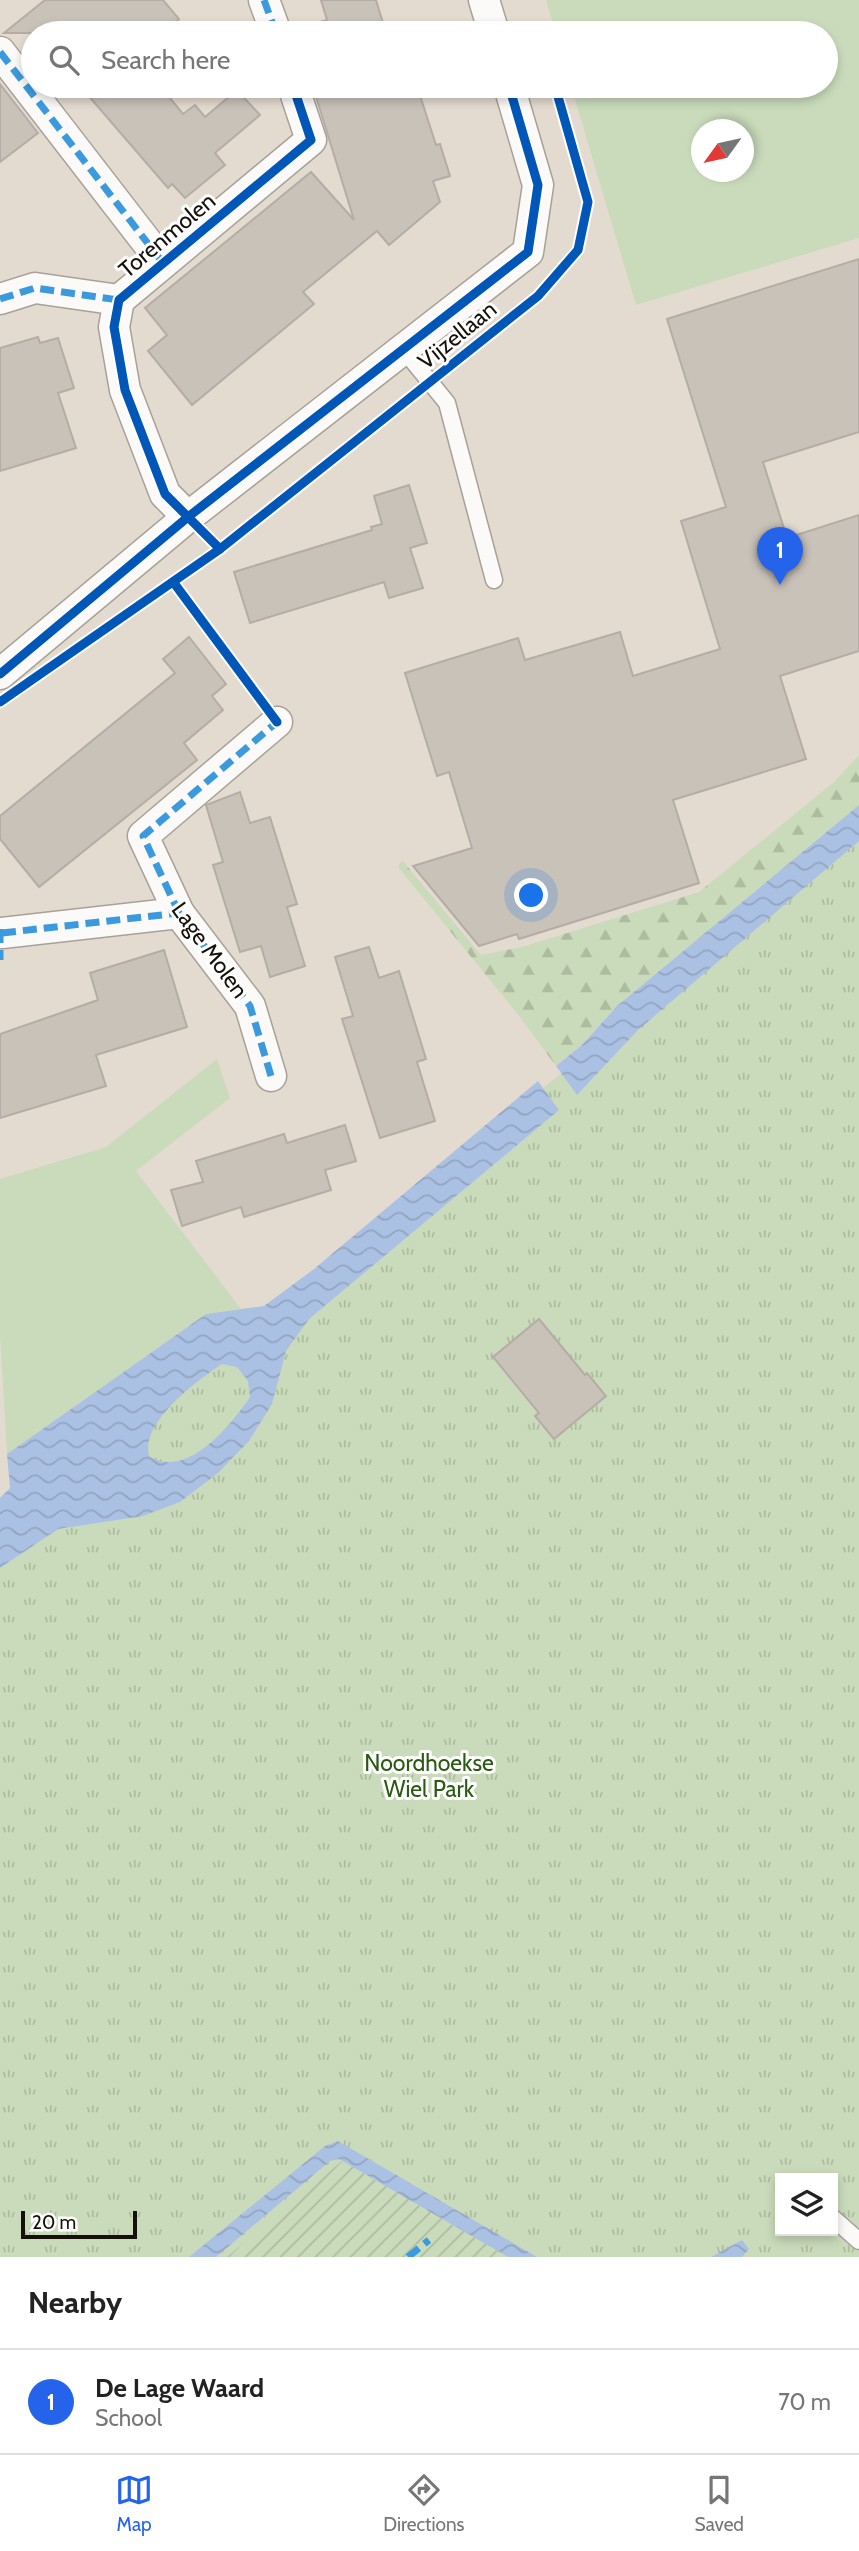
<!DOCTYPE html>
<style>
:root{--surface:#fff;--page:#f6f6f6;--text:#222;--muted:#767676;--line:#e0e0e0;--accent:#2563eb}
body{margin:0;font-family:Cabin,sans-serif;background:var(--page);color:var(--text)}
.controls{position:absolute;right:21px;bottom:21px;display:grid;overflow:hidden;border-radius:0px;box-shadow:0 4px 10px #0003}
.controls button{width:63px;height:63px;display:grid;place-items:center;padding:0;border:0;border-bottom:2px solid var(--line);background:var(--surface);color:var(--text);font:35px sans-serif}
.compass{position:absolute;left:691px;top:119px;width:63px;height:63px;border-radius:50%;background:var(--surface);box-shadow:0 4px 10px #0003;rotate:237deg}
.scale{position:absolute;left:21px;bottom:18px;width:116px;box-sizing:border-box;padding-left:7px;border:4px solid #151009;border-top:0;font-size:19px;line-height:24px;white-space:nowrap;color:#151009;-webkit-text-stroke:5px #fff;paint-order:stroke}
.you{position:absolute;left:532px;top:896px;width:24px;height:24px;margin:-18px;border:5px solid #fff;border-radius:50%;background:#1a73e8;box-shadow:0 0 0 10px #1a73e833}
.badge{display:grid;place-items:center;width:46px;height:46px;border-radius:50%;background:var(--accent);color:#fff;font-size:23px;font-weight:700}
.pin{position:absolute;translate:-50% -58px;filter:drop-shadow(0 2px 4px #0008)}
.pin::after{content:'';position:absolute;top:37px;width:24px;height:21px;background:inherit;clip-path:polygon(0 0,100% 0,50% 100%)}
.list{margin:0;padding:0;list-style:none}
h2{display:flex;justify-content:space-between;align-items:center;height:91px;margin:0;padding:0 28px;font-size:30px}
h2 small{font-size:23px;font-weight:400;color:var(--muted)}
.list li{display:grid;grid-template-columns:46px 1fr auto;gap:21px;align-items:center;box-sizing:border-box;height:105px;padding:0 28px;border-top:2px solid var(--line)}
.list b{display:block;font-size:26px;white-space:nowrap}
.list p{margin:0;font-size:23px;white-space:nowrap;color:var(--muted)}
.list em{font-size:23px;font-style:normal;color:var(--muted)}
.icon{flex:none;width:38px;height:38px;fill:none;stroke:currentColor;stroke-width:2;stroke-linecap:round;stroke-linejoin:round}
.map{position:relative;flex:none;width:859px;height:2257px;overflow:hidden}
.search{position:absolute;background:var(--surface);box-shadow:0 4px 10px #0003;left:21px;right:21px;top:21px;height:77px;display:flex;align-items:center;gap:18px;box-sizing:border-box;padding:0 24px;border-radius:38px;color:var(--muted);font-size:26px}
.sheet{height:196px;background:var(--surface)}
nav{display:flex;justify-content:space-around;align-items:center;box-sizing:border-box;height:98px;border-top:2px solid var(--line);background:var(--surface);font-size:19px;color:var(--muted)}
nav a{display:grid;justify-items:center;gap:4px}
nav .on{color:var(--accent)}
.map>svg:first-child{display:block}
</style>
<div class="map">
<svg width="859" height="2257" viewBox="0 0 859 2257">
<defs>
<pattern id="forest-firs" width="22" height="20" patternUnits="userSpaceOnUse" patternTransform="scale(1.75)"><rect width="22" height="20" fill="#cadbbb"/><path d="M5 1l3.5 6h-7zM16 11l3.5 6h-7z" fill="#adbb9f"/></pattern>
<pattern id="park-tufts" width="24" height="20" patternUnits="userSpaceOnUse" patternTransform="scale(1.75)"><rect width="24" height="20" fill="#cadbbb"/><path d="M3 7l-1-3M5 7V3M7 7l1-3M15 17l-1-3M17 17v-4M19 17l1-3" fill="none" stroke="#adbb9f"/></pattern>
<pattern id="garden-furrows" width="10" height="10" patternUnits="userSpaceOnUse" patternTransform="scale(1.75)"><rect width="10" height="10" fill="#cadbbb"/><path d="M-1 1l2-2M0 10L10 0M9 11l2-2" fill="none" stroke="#adbb9f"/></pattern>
<pattern id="water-waves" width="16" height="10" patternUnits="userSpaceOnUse" patternTransform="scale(1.75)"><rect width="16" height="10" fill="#abc1e3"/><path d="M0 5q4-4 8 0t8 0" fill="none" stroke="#92a5c1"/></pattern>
</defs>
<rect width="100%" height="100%" fill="#e4dbd0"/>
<g fill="#cadbbb" fill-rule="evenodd">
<path d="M546 0H859V238L636 305 571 86H826V33H556ZM702 130H744V172H702Z"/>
<path d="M217 1059 230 1098 136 1171 241 1309 206 1314 7 1454 0 1335V1179L106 1147Z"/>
</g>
<path fill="url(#forest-firs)" d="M859 755V805L617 1006 582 1045 556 1066 520 1017 398 867 402 860 481 955 522 947 699 892 834 782Z"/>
<path fill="url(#park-tufts)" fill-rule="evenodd" d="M859 836V2257H0V1528L123 1423ZM780 2178H833V2231H780Z"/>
<path fill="url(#garden-furrows)" d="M342 2161 508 2257H227Z"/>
<g fill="url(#water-waves)" fill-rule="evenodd">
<path d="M859 805V841L638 1030 577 1095 556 1066 582 1045 617 1006Z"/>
<path d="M538 1081 559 1110 309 1319 286 1351 272 1404 249 1441 218 1473 180 1502 143 1516 58 1529 0 1568V1498L10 1488 7 1454 206 1314 264 1306 314 1269ZM222 1364 237 1367 248 1381 250 1397C230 1426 187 1480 149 1456 141 1421 197 1381 222 1364Z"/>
<path d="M338 2141 537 2257H508L339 2159 330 2161 216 2257H189L325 2146Z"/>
<path d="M742 2240 749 2249 742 2257H711Z"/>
</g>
<g fill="#c9c2b9" stroke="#b4ada5" stroke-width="2">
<path d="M45 0H163L179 19 162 33H4Z"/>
<path d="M321 0H376L386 33H310L307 26 327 20Z"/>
<path d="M0 84 38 133 0 162Z"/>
<path d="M80 86H160L183 114 195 105 205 117 237 90 260 115 215 153 225 165 185 198 172 184 168 188Z"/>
<path d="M327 86H417L436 145 440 144 450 176 433 181 440 202 389 245 377 231 303 292 314 304 192 405 148 351 167 335 145 308 311 172 354 220 314 90Z"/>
<path d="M859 259V432L763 462 787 538 859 515V651L780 676 806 759 673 800 699 883 519 939 517 934 479 946 413 866 472 848 449 772 437 776 405 673 518 638 525 660 620 632 633 676 720 649 681 521 726 507 667 319Z"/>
<path d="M38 337 40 343 58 338 74 388 58 393 76 448 0 471V348Z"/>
<path d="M409 485 427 543 410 548 423 588 389 598 384 582 250 623 234 572 372 530 371 527 382 524 374 496Z"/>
<path d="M189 637 226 684 212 696 223 710 184 743 197 760 39 887 0 839V816L175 673 163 659Z"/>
<path d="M240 792 250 823 270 817 297 904 287 907 305 966 270 977 261 946 240 952 213 865 223 862 206 805Z"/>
<path d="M369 947 379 978 399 971 426 1059 417 1062 435 1121 380 1138 342 1019 353 1016 335 957Z"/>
<path d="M164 950 187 1027 96 1055 106 1086 0 1118V1034L98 1000 90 973Z"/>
<path d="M345 1125 356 1161 325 1170 331 1190 244 1217 241 1207 182 1226 171 1190 203 1182 196 1161 284 1134 287 1143Z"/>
<path d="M539 1319 585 1375 587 1373 606 1396 554 1439 535 1416 539 1413 493 1357Z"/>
</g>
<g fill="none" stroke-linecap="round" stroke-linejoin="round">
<g stroke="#a8a198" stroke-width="19">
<g id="service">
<path d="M404 350 447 403 494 580"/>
<path d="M833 2218 859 2241"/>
</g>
</g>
<g stroke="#a8a198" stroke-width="33">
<g id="minor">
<path d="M264 0 276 33"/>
<path d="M484 0 494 33"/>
<path d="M0 52 163 263"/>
<path d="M0 299 35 288 119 300"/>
<path d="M188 517 165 494 125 390 114 327 119 300 311 140 293 86"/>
<path d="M0 674 188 517 528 252 538 185 509 86"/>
<path d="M2 933 179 913"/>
<path d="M271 1076 250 1006 179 913 143 836 277 722"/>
</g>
</g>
<use href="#service" stroke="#fbfaf8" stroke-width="16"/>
<use href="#minor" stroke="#fbfaf8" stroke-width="30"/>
<g stroke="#3b9add" stroke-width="7" stroke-dasharray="14 7" stroke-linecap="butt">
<path d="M264 0 276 33"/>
<path d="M0 52 163 263"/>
<path d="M0 299 35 288 119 300"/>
<path d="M0 929V960"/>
<path d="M2 933 179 913"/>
<path d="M271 1076 250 1006 179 913 143 836 277 722"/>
<path d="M408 2257 429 2240"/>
</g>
<g stroke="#fff" stroke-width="13">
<g id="cycleway">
<path d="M220 549 165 494 125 390 114 327 119 300 311 140 293 86"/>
<path d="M174 583 277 722"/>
<path d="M0 674 188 517 528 252 538 185 509 86"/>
<path d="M0 702 220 549 538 296 578 250 588 202 555 86"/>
</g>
</g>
<use href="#cycleway" stroke="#0057b8" stroke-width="9"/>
</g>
<g text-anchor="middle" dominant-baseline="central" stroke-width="6" stroke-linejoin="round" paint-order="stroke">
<g font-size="23" fill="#151009" stroke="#fff">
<text transform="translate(167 235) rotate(-40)">Torenmolen</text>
<text transform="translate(457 335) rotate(-39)">Vijzellaan</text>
<text transform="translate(210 950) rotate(54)">Lage Molen</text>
</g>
<g font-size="23" fill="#285a11" stroke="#fff">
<text x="429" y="1763">Noordhoekse<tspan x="429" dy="26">Wiel Park</tspan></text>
</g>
</g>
</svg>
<div class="controls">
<button><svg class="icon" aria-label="layers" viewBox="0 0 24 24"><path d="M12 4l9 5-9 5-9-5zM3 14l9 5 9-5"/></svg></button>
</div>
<svg class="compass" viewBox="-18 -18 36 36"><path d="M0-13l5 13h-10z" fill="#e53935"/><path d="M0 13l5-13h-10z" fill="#767676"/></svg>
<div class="scale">20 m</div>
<div class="you"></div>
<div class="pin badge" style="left:780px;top:585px">1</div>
<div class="search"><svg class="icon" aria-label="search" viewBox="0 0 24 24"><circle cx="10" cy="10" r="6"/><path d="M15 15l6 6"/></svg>Search here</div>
</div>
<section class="sheet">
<h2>Nearby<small></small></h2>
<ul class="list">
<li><span class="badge">1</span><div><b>De Lage Waard</b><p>School</p></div><em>70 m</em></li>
</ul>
</section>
<nav>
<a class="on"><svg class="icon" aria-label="map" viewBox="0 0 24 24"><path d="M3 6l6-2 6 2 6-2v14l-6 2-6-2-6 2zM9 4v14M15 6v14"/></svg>Map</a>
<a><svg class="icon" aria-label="directions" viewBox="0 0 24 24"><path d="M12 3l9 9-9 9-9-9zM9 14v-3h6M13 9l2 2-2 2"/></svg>Directions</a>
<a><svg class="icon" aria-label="saved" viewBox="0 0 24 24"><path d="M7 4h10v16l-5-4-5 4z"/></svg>Saved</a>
</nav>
